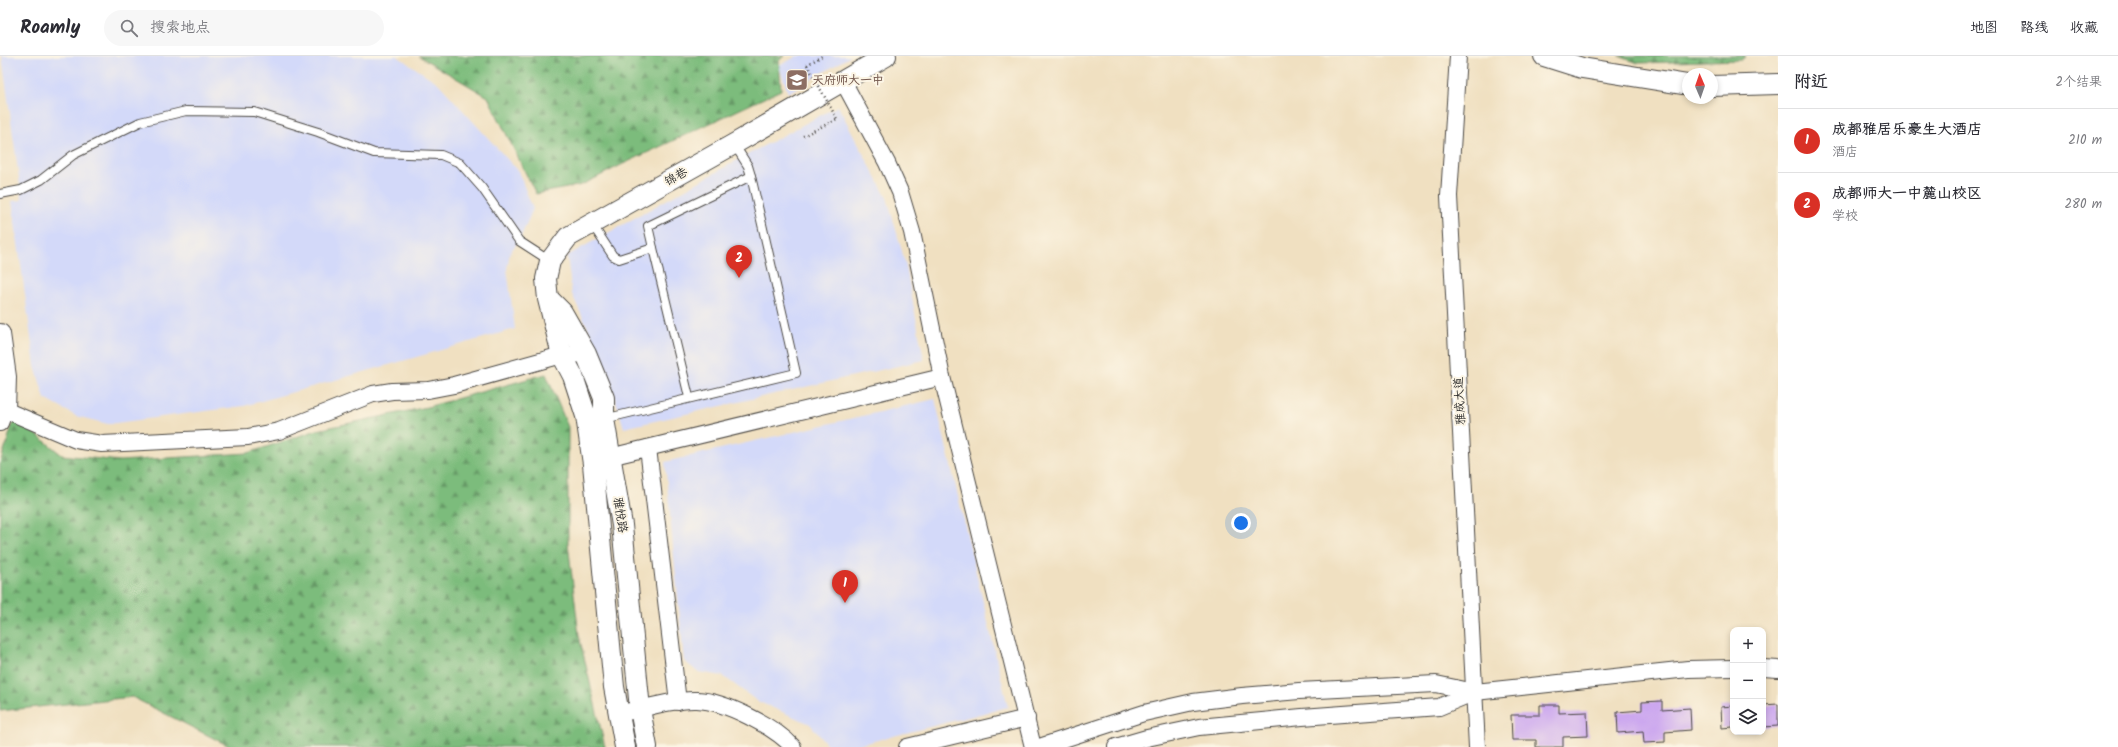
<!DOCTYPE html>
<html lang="zh">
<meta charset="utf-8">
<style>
:root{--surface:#fff;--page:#f7f7f7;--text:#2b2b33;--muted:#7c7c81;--line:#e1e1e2;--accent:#d93025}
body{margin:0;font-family:Kalam,"LXGW WenKai TC",sans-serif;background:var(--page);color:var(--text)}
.controls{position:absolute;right:12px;bottom:12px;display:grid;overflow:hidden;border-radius:8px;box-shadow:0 2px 6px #0003}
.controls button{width:36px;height:36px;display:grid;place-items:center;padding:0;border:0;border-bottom:1px solid var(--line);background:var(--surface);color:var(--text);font:20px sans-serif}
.compass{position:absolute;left:1682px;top:12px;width:36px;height:36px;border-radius:50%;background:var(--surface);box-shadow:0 2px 6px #0003;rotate:358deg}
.you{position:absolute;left:1241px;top:467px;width:14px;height:14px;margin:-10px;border:3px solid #fff;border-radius:50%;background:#1a73e8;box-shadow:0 0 0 6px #1a73e833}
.badge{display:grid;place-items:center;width:26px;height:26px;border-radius:50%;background:var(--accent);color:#fff;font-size:13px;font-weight:700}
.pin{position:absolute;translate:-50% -33px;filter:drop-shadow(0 1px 2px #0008)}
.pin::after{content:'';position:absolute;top:21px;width:14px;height:12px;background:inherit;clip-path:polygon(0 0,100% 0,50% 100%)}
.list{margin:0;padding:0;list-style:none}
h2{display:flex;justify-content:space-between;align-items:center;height:52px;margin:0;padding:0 16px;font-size:17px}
h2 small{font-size:13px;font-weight:400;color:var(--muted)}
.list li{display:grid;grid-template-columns:26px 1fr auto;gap:12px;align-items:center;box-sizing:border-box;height:64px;padding:0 16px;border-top:1px solid var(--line)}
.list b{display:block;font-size:15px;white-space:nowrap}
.list p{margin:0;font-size:13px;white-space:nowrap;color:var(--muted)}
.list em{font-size:13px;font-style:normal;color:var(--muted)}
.icon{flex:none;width:22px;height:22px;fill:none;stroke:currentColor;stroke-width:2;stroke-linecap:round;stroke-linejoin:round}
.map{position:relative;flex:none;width:1778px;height:691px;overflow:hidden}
header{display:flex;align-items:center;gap:24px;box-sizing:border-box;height:56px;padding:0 20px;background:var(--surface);border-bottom:1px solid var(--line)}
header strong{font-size:19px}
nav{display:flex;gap:22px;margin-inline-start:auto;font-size:14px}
.search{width:280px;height:36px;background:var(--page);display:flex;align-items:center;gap:10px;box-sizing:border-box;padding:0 14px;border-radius:22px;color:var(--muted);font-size:15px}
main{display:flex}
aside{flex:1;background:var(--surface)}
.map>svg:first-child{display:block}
</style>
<header>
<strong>Roamly</strong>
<div class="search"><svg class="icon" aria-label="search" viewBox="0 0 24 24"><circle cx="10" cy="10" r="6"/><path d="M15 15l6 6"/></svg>搜索地点</div>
<nav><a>地图</a><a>路线</a><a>收藏</a></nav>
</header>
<main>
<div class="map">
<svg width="1778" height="691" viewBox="0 0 1778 691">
<defs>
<pattern id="forest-firs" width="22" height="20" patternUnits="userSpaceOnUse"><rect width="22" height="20" fill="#7cbc7c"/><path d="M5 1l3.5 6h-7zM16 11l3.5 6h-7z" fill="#696"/></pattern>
</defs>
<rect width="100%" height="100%" fill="#fcf5e5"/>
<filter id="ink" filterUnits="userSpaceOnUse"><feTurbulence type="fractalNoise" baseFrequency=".025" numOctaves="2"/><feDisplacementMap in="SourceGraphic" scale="8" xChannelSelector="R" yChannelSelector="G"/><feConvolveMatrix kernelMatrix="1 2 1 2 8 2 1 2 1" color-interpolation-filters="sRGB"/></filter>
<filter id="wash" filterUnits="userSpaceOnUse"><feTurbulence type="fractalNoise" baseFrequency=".012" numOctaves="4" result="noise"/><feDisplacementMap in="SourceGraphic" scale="16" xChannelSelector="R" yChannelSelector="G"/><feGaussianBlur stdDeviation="0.9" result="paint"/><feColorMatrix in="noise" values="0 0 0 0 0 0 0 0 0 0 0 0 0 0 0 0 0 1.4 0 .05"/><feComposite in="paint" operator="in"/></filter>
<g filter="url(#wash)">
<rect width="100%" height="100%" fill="#f0e0c1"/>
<g fill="#d3d9f9">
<path d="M2 0H397L438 27 518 115 533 153 519 185 510 196 507 213 515 273 244 350 108 368 76 360 45 343 35 310 12 145 22 144Z"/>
<path d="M797 0H851L788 37 779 10Z"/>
<path d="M838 50 887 142 905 206 924 304 624 372 606 312 572 238 567 200 743 101Z"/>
<path d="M935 343 1008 651 850 691H829L810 668 757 645 723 620 698 616 684 605 665 406Z"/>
</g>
<g fill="url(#forest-firs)" stroke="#547454">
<path d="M419 0H784L779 4 781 34 621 109 582 129 536 138 488 41Z"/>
<path d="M1619 0H1746L1741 4 1638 7Z"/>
<path d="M546 318 568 371V487L579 580 605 691H231L132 641 0 655V407L15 361 62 399 120 405 248 397 317 374 427 351Z"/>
</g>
<g id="blocks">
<g fill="#cca7ef">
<path d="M1662 645V654L1690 652 1691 674 1665 676V686L1644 687 1643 675 1618 677 1617 656 1642 654V646Z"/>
<path d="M1778 648V670L1763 671V649Z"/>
<path d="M1540 649H1559V657L1587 656 1588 680 1563 681V691H1536V684H1512L1511 659H1540Z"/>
<path d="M1733 650V671L1722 672 1721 651Z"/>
</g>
</g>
</g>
<g filter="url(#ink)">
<use href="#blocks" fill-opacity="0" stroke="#494642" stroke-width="1"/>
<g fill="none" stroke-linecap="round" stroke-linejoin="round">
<g stroke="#494642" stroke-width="10">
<g id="service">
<path d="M0 138 21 134 41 124 73 99 140 66 186 55 254 56 318 76 374 97 441 99 460 107 482 132 519 185 550 205"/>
<path d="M592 168 613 200 619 203 653 192 689 341"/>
<path d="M653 192 648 170 751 120"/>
<path d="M604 363 796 317 751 120 748 110 734 88"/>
</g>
</g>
<g stroke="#494642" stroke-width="18">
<g id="minor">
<path d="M1458 0 1449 140 1477 691"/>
<path d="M843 25 887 107 900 136 912 176 942 321 1033 691"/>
<path d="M0 367 5 354 76 384 102 388 248 381 279 375 373 338 392 335 428 334 454 329 562 299 586 298"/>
<path d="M648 392 678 646"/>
<path d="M600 405 622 398 942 321"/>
<path d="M1763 612 1778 613"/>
<path d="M618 658C642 653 673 643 697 644 725 645 775 671 793 691"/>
<path d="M907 691 1027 662"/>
<path d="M1039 691 1144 657 1193 646 1242 640 1299 635 1436 628 1475 636"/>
<path d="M1116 691 1147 682 1199 671 1302 661 1439 651 1475 636 1688 613 1733 612"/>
</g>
</g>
<g stroke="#494642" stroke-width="22">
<g id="tertiary">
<path d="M1544 0 1582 12 1688 29"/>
<path d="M1712 30 1778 28"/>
<path d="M551 245 562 256 586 298 604 342V363L622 469 640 653 647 691"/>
<path d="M0 278 6 321 5 354"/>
<path d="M625 691 614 631 593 408 586 360 573 320 562 299 548 243 546 223 550 205 568 181 734 88 886 0"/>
</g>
</g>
<g stroke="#494642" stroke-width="2.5" stroke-dasharray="1 3" stroke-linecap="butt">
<path d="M807 9 822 0"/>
<path d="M803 80 837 63"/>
</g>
<use href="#service" stroke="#fff" stroke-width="8"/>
<use href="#minor" stroke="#fff" stroke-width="16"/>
<use href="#tertiary" stroke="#fff" stroke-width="20"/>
<path stroke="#494642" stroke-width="2.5" stroke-dasharray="1 3" stroke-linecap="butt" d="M807 9 837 63"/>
</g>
</g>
<defs>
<g id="school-square" transform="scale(1.15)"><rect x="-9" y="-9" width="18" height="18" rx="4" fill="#8d6e63" stroke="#fcf5e5"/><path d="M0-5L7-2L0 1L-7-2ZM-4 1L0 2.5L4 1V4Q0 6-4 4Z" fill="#fff"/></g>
</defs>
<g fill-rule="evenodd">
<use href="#school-square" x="797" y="24"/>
</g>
<g text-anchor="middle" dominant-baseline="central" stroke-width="4" stroke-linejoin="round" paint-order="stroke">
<g font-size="12" font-weight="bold" fill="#785e54" stroke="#fcf5e5" text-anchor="start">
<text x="812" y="24">天府师大一中</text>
</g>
<g font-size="12" fill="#2b2b2b" stroke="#fcf5e5">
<text transform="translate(676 121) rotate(-29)">锦巷</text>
<text transform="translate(1460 345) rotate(-93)">雅成大道</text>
<text transform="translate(620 459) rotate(81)">雅悦路</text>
</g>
</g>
</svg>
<div class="controls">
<button>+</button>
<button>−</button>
<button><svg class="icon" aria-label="layers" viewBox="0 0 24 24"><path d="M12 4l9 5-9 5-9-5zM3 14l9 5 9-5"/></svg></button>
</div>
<svg class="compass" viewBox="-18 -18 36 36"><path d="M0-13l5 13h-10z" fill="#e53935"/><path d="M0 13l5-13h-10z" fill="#7c7c81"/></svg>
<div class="you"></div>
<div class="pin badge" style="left:845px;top:547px">1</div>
<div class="pin badge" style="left:739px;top:222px">2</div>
</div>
<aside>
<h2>附近<small>2个结果</small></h2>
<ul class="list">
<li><span class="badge">1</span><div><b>成都雅居乐豪生大酒店</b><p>酒店</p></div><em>210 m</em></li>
<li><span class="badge">2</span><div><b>成都师大一中麓山校区</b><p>学校</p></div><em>280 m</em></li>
</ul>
</aside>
</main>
